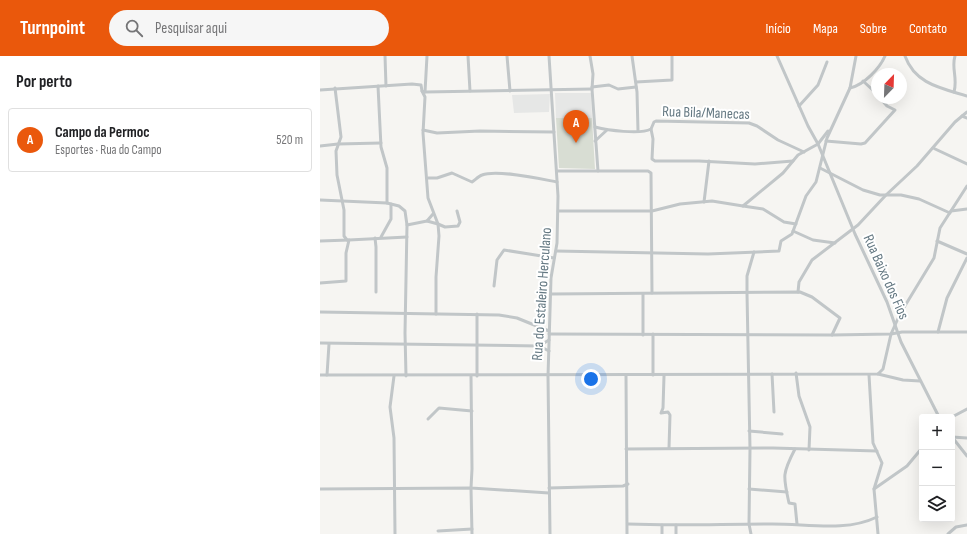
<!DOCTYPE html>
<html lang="pt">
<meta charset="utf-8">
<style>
:root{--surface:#fff;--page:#f6f6f6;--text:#202124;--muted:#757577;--line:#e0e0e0;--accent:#ea580c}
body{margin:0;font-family:"Sofia Sans Condensed",sans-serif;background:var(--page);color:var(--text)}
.controls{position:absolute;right:12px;bottom:12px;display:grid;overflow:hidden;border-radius:4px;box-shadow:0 4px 16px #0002}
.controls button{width:36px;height:36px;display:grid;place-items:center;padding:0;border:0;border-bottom:1px solid var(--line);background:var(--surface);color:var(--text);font:20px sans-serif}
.compass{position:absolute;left:551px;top:12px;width:36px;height:36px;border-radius:50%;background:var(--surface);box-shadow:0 4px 16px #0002;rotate:23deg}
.you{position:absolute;left:271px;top:323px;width:14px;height:14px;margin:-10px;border:3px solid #fff;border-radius:50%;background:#1a73e8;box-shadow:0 0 0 6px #1a73e833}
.badge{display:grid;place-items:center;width:26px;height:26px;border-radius:50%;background:var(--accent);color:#fff;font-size:13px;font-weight:700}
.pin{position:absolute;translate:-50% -33px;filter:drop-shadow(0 1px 2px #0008)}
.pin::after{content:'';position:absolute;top:21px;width:14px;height:12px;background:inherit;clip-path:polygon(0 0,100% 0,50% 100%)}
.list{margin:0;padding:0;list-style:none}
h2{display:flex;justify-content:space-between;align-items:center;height:52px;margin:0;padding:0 16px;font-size:17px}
h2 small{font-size:13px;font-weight:400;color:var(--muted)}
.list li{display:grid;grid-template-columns:26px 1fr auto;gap:12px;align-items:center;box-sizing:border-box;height:64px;margin:0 8px 8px;padding:0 8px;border:1px solid var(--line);border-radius:4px}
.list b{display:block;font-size:15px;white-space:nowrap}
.list p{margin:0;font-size:13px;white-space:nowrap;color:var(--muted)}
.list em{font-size:13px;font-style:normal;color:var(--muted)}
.icon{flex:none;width:22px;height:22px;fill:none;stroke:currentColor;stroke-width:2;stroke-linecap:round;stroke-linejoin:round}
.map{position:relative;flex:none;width:647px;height:478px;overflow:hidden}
header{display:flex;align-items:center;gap:24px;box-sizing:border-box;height:56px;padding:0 20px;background:var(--accent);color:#fff}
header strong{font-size:19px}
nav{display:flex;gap:22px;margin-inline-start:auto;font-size:14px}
.search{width:280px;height:36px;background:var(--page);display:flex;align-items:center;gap:10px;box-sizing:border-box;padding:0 14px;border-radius:22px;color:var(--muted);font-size:15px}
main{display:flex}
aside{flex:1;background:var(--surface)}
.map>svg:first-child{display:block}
</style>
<header>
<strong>Turnpoint</strong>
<div class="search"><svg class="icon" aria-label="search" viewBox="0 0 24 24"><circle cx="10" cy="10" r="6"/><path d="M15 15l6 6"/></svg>Pesquisar aqui</div>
<nav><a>Início</a><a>Mapa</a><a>Sobre</a><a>Contato</a></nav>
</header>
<main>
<aside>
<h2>Por perto<small></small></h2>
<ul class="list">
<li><span class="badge">A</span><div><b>Campo da Permoc</b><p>Esportes · Rua do Campo</p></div><em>520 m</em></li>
</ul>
</aside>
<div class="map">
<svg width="647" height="478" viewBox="0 0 647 478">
<rect width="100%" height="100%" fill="#f6f5f2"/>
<g fill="#e6e7e6">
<path d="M235 37H271L272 62H236Z"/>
<path d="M230 38 229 56 194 57 192 39Z"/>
</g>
<path fill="#d8ddd3" d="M236 62H272L275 113 239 112Z"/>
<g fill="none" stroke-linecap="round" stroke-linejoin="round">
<g stroke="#c1c6c8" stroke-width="3">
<path d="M65 0 66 30"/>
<path d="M148 0 150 35"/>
<path d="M187 0 190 35"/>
<path d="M229 0 238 140 237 187 231 222 228 320 230 478"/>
<path d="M270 0 273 18 272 33 278 115"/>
<path d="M312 0 317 36 318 75"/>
<path d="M457 0 488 70 498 88 535 178 567 246 581 286 619 361"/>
<path d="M585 0C595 28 621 32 647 40"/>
<path d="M543 25 557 38"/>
<path d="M316 26 352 24V0"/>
<path d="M58 30 61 91 67 112V147"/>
<path d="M272 31 289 29 298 33 316 31"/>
<path d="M15 32 21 81 16 95 17 119 24 154V180L27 184"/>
<path d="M530 32C544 29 560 12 565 0"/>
<path d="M0 34 92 28 101 29 102 35 105 36 272 33"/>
<path d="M102 35 105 41 103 77 108 142 118 168 107 165"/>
<path d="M105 36 107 0"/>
<path d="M634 36C638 22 631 12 635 0"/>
<path d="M479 50 498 29 507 6"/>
<path d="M642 60 647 62"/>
<path d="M275 71C287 74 320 79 331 73L334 66 336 65 429 67 437 70 458 84 484 96"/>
<path d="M331 73 333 83 332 103 335 105H379L435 108 473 105"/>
<path d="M103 74 117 77 160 75 234 76"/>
<path d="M275 85 287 74"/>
<path d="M506 85 541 88 545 87 575 54 567 50 560 42"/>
<path d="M0 90 18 88 61 87"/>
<path d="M613 92 647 108"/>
<path d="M500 112 543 134 560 139H581L599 143 630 157"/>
<path d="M237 115H328L331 117 332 237"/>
<path d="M108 122H117L132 117 152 126C155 124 159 120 162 119 177 113 221 123 237 126"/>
<path d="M0 144 67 147 79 150 85 155 87 169 107 165 113 158"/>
<path d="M384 146 389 105"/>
<path d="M423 150 443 153 464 166 476 168"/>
<path d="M238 155H332L360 148 392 145 423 150 463 117 478 99 498 88 508 75"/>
<path d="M631 155 647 153"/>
<path d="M473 175 493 184 515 187"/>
<path d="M61 181 71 163V148"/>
<path d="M55 182 56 191V236"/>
<path d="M0 185 29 184"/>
<path d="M617 185 647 198"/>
<path d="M236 195 388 198 459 195 461 185 472 178 486 140 496 126 507 82 530 32 536 0"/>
<path d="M0 227 26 225V197L29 184 87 181"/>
<path d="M174 230 177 204 184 194 234 202"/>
<path d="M478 236 479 226 492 204 538 169 566 139 597 110 635 66 647 56"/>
<path d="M231 238 480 236 492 241 520 262 512 279"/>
<path d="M0 256 179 259 197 262 229 275"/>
<path d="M116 258V221L119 180 118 168 125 171 138 170 140 166 137 155"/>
<path d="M157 258V320"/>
<path d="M618 276 627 242 647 202"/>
<path d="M229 278 512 279 571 278 582 276H647"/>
<path d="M333 278V319"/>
<path d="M323 279V238"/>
<path d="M0 287 219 290 229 295"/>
<path d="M219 290 229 284"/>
<path d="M476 317 479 340 490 371 489 394"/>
<path d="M452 318 454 356"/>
<path d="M558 318 583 324 600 325"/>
<path d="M0 319 558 318 563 313 571 278 580 258 614 202 620 172 647 130"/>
<path d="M7 319 9 288"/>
<path d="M306 319 307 478"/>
<path d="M549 319 553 387 562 407 554 433 558 478"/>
<path d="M74 320 70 351 74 382 75 478"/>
<path d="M86 320 85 277 87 169"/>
<path d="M151 320 152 413 151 432 229 437"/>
<path d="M344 320 343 352 341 357 348 356 350 359 349 392"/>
<path d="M632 361 647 353"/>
<path d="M108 363 119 352 152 355"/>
<path d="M429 375 462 378"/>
<path d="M632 381 647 400"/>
<path d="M632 381 647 382"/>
<path d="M306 393 453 392 557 395"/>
<path d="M475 393C462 418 463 420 469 447L475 448 477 468"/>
<path d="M229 432 303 430 308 428"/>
<path d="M0 433 151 432 152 478"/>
<path d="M429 433 467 436"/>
<path d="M554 433 587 410 602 392"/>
<path d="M308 468C355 470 401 468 448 468 484 467 524 477 557 461"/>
<path d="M356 469V478"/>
<path d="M118 475 152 473"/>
<path d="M342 478V469"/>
<path d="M431 478 429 468 430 393 427 237V220L434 196"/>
<path d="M628 478 636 471 647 469"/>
</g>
</g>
<g text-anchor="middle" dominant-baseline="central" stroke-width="4" stroke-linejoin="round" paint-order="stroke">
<g font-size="15" fill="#657983" stroke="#fff">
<text transform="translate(386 57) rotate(2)">Rua Bila/Manecas</text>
<text transform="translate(566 221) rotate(66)">Rua Baixo dos Fios</text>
<text transform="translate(222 238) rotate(-86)">Rua do Estaleiro Herculano</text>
</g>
</g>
</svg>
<div class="controls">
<button>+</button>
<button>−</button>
<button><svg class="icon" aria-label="layers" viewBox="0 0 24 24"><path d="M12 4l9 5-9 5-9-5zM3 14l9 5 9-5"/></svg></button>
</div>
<svg class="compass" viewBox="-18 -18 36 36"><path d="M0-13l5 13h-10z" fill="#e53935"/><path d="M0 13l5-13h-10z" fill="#757577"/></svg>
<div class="you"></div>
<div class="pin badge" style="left:256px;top:87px">A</div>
</div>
</main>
